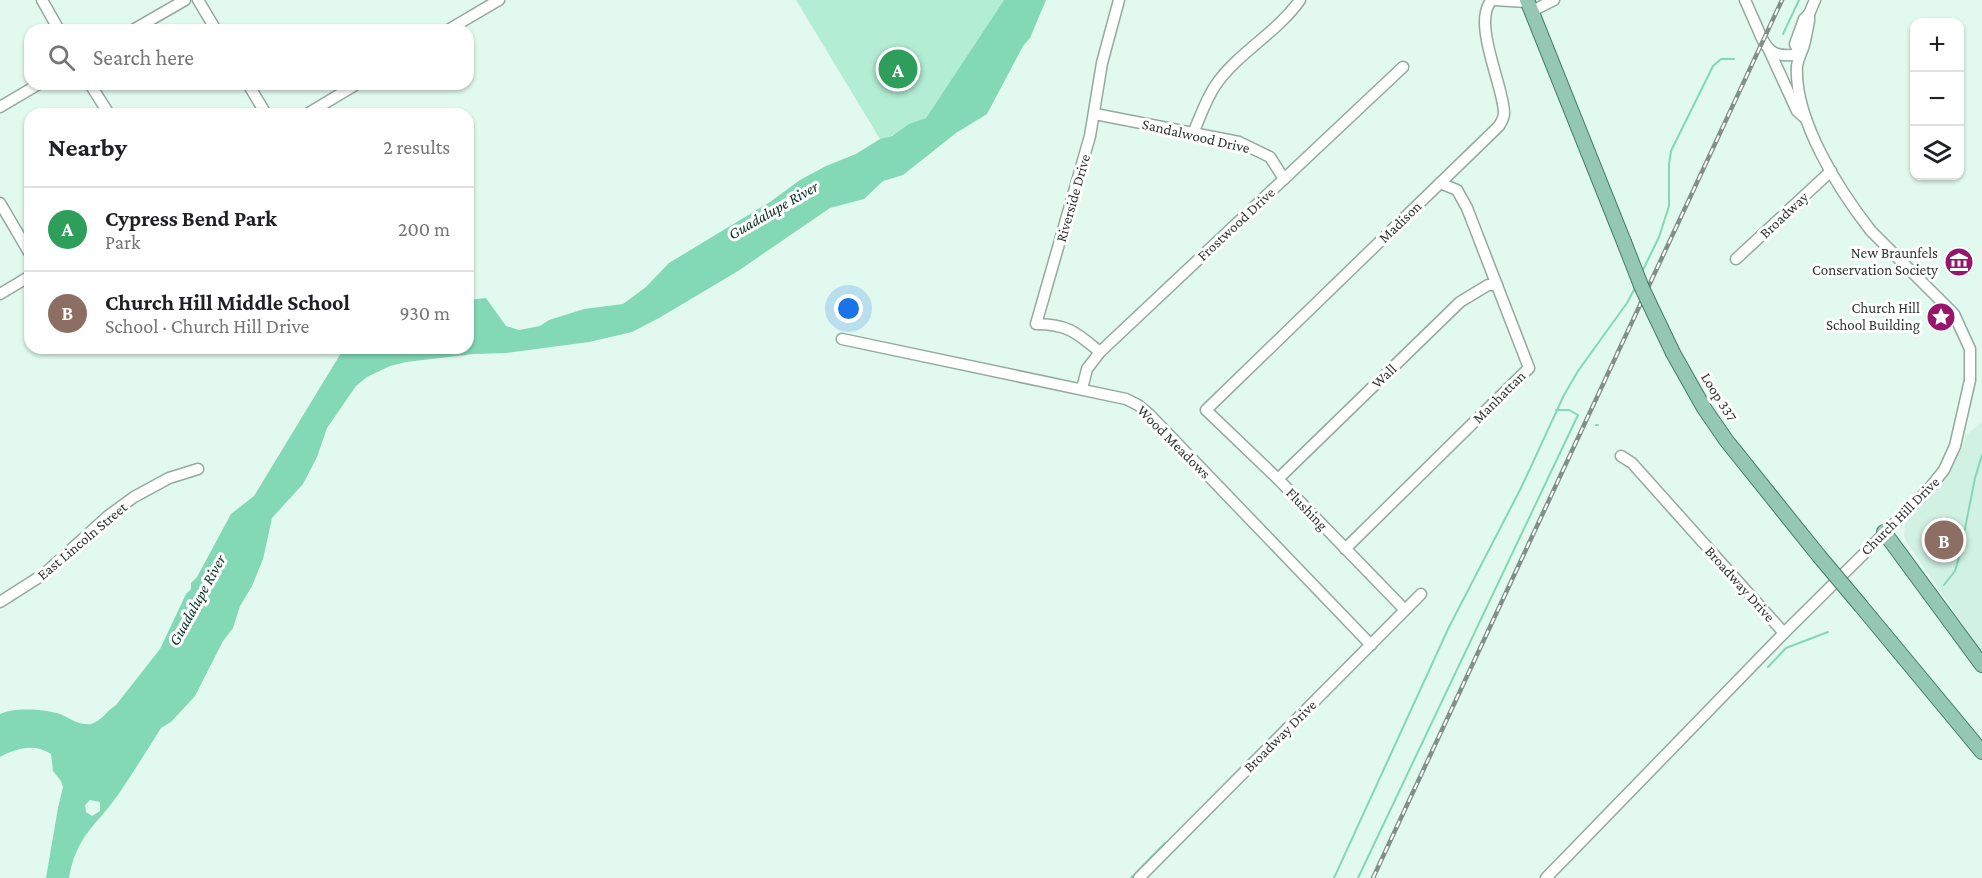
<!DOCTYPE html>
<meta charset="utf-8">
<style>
:root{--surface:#fff;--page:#f2f2f2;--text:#202124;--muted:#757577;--line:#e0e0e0;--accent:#1a73e8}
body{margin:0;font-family:"Crimson Pro",serif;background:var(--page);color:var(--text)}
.controls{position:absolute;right:18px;top:18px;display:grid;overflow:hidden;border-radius:12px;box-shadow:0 2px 4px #0004}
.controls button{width:54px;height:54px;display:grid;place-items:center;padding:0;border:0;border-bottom:2px solid var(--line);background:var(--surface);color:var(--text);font:30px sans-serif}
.you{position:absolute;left:849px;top:309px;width:21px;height:21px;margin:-15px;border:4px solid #fff;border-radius:50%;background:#1a73e8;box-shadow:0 0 0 9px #1a73e833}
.badge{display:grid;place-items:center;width:39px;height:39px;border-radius:50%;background:var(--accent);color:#fff;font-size:20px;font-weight:700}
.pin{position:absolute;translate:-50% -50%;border:3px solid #fff;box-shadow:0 2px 6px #0006}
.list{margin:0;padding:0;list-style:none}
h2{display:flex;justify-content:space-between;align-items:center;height:78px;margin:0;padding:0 24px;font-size:26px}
h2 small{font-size:20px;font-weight:400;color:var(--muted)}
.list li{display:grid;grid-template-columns:39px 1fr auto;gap:18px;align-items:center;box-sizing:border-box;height:84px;padding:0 24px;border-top:2px solid var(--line)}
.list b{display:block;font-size:22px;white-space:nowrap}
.list p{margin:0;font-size:20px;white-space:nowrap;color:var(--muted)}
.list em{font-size:20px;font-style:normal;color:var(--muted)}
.icon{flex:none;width:33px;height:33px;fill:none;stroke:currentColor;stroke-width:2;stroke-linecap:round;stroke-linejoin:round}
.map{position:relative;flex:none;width:1982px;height:878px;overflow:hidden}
.search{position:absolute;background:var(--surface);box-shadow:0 2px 4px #0004;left:24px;top:24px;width:450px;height:66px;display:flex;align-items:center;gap:15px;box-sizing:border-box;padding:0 21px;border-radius:18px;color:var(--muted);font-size:22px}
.panel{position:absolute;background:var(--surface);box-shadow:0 2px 4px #0004;left:24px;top:108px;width:450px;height:246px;border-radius:18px}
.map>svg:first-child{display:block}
</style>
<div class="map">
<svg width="1982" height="878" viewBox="0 0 1982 878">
<rect width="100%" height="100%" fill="#e2f9ef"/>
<path fill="#d1f1e3" d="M1982 422V652L1908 544 1904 536 1905 524 1941 485 1956 460 1966 435Z"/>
<path fill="#b3edd4" d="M796 0H1004L926 118C911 124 894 137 880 139Z"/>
<path fill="#83d8b6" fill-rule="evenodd" d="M1004 0H1046L1030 38 1023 46 987 114 956 133 903 175 883 181 864 199 830 208 738 271 659 318 632 332 589 342 506 353 474 354 406 362 390 366 367 377 356 386 327 428 317 457 303 484 272 518 263 559 252 586 240 606 233 628 223 641 195 696 171 722 161 728C147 750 133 773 118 795 96 826 76 836 69 878H46L58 808 63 787 61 781 53 771 51 754C35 743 16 748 0 757V714C14 707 45 709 60 714 69 718 80 726 91 724 102 721 106 711 116 705L160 649 186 594 191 589V583L197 577 231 514 254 496 341 353 349 348H468V300L486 298 506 326 519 330 540 326 549 320 584 309 623 304 646 287 669 263 770 202 800 180 826 166 856 154 880 139 892 136 909 124 926 118ZM90 800 100 802V811L92 816 86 812 85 805Z"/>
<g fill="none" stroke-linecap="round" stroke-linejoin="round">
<g stroke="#83d8b6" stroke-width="2">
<path d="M1783 34 1799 0"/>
<path d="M1642 272 1659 237 1669 206V164L1671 151 1713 66 1721 59H1734"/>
<path d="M1596 425H1598"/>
<path d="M1944 585 1955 571 1960 554 1975 478 1982 455"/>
<path d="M1768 667 1786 648 1828 632"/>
<path d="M1131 878 1165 843"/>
<path d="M1334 878 1449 627 1521 488 1564 395 1578 371 1627 303 1636 286"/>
<path d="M1358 878 1578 415 1569 410H1556"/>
</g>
<g stroke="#94a9a0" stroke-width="13">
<g id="minor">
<path d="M42 0 59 30"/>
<path d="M198 0 216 30"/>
<path d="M1495 0 1528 2"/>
<path d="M1745 0C1749 9 1753 18 1757 27 1766 50 1772 59 1800 54"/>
<path d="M1532 11 1554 0"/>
<path d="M133 30 185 0"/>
<path d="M448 30 499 0"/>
<path d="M1769 50 1797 111 1806 119"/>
<path d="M1800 54 1795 44 1804 19 1809 14 1815 0"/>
<path d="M90 84 109 114"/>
<path d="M248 84 266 114"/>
<path d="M0 107 39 84"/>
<path d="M307 114 357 84"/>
<path d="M1095 114 1239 142 1270 157 1284 179"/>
<path d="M1193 133C1200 118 1205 101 1215 86 1237 53 1277 33 1300 0"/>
<path d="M0 203 30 254"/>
<path d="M1736 259 1831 171"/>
<path d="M0 294 30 276"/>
<path d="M842 339 1126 399 1138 405 1149 414 1371 645"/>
<path d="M1100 352C1077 333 1068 324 1036 324L1090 136 1102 63 1119 0"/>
<path d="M1082 389 1087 369 1100 352 1403 67"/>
<path d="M1621 456 1632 463 1784 633"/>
<path d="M1278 479 1460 302 1488 285H1497"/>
<path d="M1345 549 1529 368 1467 208 1457 190 1440 183"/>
<path d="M0 602 44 574 108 516 134 497 169 478 198 469"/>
<path d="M1405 610 1278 479 1206 410 1499 126C1501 122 1504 119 1504 113 1504 87 1471 21 1492 0"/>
<path d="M1139 878 1421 594"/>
<path d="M1546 878 1784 633 1928 490 1944 470 1955 446 1970 380V349L1954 314 1871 231C1839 190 1794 120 1797 66 1798 59 1801 54 1803 48 1806 40 1807 30 1809 21V14"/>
</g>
</g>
<g stroke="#427e68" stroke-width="16">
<g id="major">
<path d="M1527 0 1624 242"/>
<path d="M1673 353 1704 408 1726 440 1819 556"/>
<path d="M1884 532 1982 665"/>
<path d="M1861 606 1982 752"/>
</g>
</g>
<use href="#minor" stroke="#fff" stroke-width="10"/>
<use href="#major" stroke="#94c8b5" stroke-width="14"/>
<g stroke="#808f89" stroke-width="4.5">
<path id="rail" d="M1373 878 1782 0"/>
</g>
<use href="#rail" stroke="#fff" stroke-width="2" stroke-dasharray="7" stroke-linecap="butt"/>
<g stroke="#427e68" stroke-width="16" stroke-linecap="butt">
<g id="major-bridge">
<path d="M1624 242 1642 288 1673 353"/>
<path d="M1819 556 1861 606"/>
</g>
</g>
<use href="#major-bridge" stroke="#94c8b5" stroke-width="14"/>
</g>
<defs>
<g id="museum-disc" transform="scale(1.5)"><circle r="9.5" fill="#97156b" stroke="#fff"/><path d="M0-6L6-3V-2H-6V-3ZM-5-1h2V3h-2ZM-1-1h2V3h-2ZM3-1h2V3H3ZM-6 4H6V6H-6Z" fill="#fff"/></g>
<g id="sight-disc" transform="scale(1.5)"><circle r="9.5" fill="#97156b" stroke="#fff"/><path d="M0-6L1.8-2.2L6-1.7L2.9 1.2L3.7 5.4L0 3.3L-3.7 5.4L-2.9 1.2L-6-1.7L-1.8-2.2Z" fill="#fff"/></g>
</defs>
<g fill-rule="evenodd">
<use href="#museum-disc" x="1959" y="262"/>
<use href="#sight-disc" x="1941" y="317"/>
</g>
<g text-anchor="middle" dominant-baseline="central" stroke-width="6" stroke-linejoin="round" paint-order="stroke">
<g font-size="15" fill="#2e3733" stroke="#fff">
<text transform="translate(1196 136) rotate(13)">Sandalwood Drive</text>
<text transform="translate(1073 198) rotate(-74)">Riverside Drive</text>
<text transform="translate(1784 215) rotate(-43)">Broadway</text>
<text transform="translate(1400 222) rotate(-44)">Madison</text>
<text transform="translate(1236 224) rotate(-43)">Frostwood Drive</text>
<text transform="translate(1384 376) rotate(-44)">Wall</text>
<text transform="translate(1499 397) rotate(-45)">Manhattan</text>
<text transform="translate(1719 397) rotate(58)">Loop 337</text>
<text transform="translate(1174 442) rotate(45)">Wood Meadows</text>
<text transform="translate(1307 509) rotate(46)">Flushing</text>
<text transform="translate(1900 516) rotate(-45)">Church Hill Drive</text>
<text transform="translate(82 541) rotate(-40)">East Lincoln Street</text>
<text transform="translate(1740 584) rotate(48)">Broadway Drive</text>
<text transform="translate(1280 736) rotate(-45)">Broadway Drive</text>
</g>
<g font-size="15" fill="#2e3733" stroke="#fff" text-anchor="end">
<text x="1938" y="253">New Braunfels<tspan x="1938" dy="17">Conservation Society</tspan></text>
<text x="1920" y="308">Church Hill<tspan x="1920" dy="17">School Building</tspan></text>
</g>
<g font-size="16" font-style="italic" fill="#0b3325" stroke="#fff">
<text transform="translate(773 210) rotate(-30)">Guadalupe River</text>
<text transform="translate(197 600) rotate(-61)">Guadalupe River</text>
</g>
</g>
</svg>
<div class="controls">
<button>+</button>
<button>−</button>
<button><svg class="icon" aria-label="layers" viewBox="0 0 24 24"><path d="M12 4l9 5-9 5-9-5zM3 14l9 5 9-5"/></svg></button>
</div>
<div class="you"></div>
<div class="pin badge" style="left:898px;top:69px;background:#2e9e5b">A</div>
<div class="pin badge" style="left:1944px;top:540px;background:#8d6e63">B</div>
<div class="search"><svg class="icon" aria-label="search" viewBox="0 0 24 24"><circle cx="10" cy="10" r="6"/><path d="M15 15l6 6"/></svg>Search here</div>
<section class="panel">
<h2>Nearby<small>2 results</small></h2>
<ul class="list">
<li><span class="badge" style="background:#2e9e5b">A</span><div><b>Cypress Bend Park</b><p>Park</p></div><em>200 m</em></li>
<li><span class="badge" style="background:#8d6e63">B</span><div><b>Church Hill Middle School</b><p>School · Church Hill Drive</p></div><em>930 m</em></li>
</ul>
</section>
</div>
